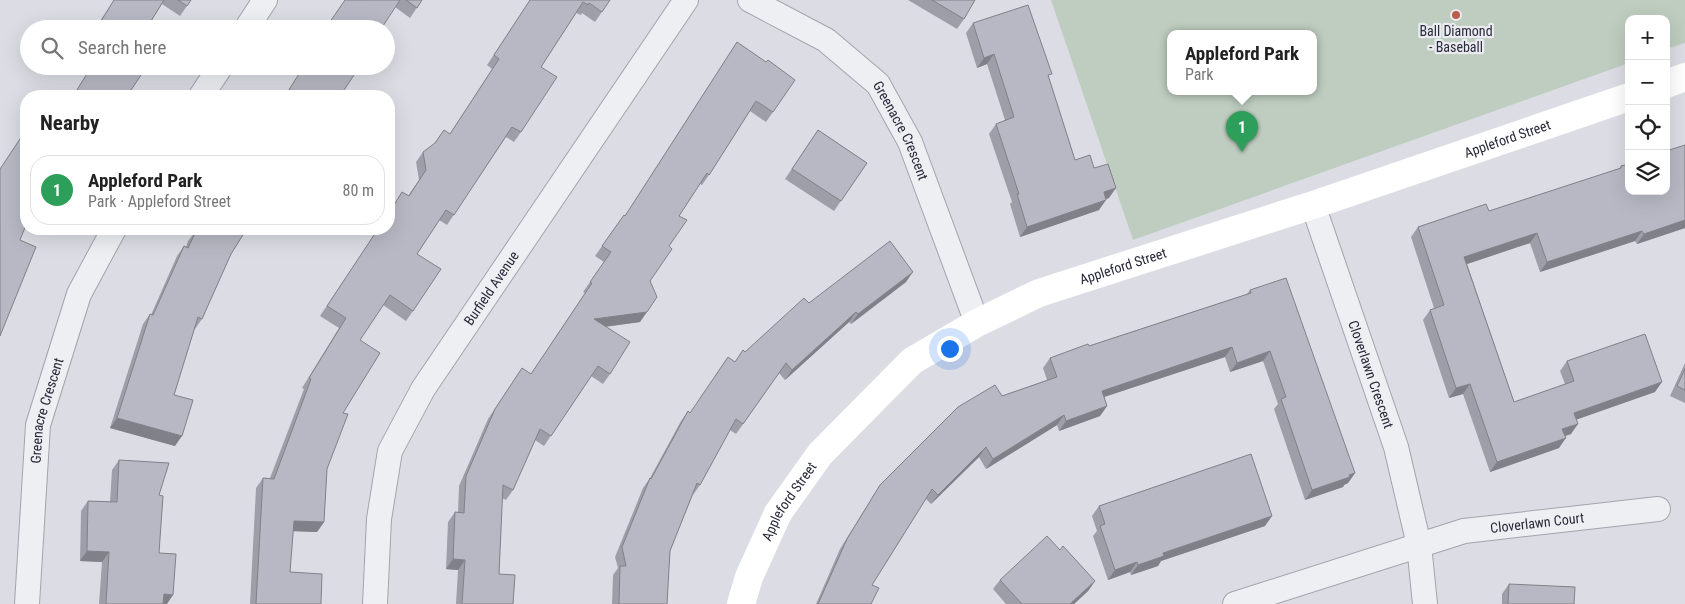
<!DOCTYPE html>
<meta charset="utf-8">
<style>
:root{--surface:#fff;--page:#f2f2f2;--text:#222;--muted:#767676;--line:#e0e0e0;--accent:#ea580c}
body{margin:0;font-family:"Roboto Condensed",sans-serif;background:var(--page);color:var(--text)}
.controls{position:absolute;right:15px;top:15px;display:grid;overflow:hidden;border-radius:10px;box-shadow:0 5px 20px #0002}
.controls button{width:45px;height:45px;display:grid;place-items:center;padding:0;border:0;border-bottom:1px solid var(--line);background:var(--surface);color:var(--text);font:25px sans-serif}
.you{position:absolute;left:949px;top:348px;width:18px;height:18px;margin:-12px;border:4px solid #fff;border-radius:50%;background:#1a73e8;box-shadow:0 0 0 8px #1a73e833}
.badge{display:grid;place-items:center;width:32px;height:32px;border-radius:50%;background:var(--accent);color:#fff;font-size:16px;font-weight:700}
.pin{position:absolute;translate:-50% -41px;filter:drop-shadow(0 1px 2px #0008)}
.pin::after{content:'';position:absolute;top:26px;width:18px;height:15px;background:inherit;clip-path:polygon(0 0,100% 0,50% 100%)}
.popup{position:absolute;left:1167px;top:30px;width:150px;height:65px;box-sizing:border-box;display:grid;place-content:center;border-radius:10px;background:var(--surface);filter:drop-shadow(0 1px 4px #0005);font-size:16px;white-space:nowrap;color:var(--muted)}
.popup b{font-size:19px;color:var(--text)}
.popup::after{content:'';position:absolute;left:50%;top:100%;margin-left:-10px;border:10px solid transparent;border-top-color:var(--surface)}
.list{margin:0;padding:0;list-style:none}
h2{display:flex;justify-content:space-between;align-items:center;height:65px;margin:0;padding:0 20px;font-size:21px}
h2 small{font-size:16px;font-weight:400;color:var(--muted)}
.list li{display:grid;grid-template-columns:32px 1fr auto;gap:15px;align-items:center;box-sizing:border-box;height:70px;margin:0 10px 10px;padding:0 10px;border:1px solid var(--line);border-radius:20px}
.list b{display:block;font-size:19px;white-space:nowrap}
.list p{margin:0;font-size:16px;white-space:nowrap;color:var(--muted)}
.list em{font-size:16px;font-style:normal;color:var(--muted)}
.icon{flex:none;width:28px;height:28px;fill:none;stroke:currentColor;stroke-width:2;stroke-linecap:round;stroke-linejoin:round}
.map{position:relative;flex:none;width:1685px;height:604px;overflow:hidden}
.search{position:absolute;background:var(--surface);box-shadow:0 5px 20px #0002;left:20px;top:20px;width:375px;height:55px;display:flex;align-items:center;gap:12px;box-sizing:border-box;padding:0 18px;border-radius:28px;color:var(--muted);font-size:19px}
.panel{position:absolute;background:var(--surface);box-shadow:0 5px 20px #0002;left:20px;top:90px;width:375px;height:145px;border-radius:20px}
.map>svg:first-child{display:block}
</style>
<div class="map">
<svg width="1685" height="604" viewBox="0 0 1685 604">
<rect width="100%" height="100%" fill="#dcdde4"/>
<path fill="#becdbf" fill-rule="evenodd" d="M1051 0H1685V43L1666 49V19H1629V63L1133 240ZM1171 33H1313V91H1171Z"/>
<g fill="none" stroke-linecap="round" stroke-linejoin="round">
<g stroke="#a2a3ad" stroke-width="26">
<g id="street">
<path id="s1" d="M750 0 826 40 878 84 910 142 977 323"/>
<path d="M246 29 265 0"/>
<path d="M201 96 221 66"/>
<path id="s2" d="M1313 205 1396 447 1419 545 1425 604"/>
<path id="s3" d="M27 604 38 425 79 294 114 229"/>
<path id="s4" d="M375 604 379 519 390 451 423 389 686 0"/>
<path id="s5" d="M1235 604 1464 531 1658 509"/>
</g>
</g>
<use href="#street" stroke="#eeeff3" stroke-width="24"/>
<g stroke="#fff" stroke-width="28">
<path d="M1666 84 1685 77"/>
<path id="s6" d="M741 604 749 577 778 513 820 454 912 361 977 323 1039 293 1313 205 1629 97"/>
</g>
</g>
<g fill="#9d9ea8">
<path d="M114 0H191L180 16 162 4 146 29H95Z"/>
<path d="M345 0H422L410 18 395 7Z"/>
<path d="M530 0H610L595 22 582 13 581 15 576 13 541 67 521 132 514 142 506 137 447 225 439 220 417 254 413 311 406 321 383 305 360 340 343 413 327 469 324 522 317 532 293 531 290 572 321 604H250L256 488 263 478H270L304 389 302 388 339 328 320 316 378 229 408 196 419 180 416 162 423 152 434 144 444 130 450 134 492 69 487 65Z"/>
<path d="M908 0H975L964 19 957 29Z"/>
<path d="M973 23 1049 78 1075 160 1094 168 1109 198 1106 199 1099 210 1020 237 1010 204 1012 202 989 134 996 124 1005 120 987 64 977 68 966 33Z"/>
<path d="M737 42 773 112 766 122 750 111 711 172 702 185 700 184 679 216 669 246 650 281 640 322 605 327 610 374 603 384 591 376 544 446 535 440 513 490 506 500 502 498 499 574 513 604H456L458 570 446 569 448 522 455 512 458 513 459 486 488 419 522 368 531 374 585 293 583 292 604 262 595 256 624 215 625 216Z"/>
<path d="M818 130 867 163 834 211 785 179Z"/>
<path d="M1621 166 1685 228 1637 244 1635 241 1540 272 1530 243 1467 264 1514 402 1565 384 1560 371 1567 361 1655 392 1576 419 1571 434 1565 436 1559 448 1490 472 1463 394 1449 398 1423 320 1430 310 1434 308 1411 237 1418 227 1489 211 1619 169Z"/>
<path d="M197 229 231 254 202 319 195 329 194 328 174 395 175 446 110 428 143 324 150 314 151 315 177 256 184 246 186 247 188 241Z"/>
<path d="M906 282 851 324 849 322 785 380 779 373 736 434 730 430 700 485 693 495V494L670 551 667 604H612L613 575 618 568 615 557 643 488 650 478 681 421 688 411 690 413 735 362 745 352 809 303Z"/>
<path d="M1250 290 1355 473 1348 483 1344 485 1343 487 1305 500 1274 409 1278 404 1263 361 1230 372 1225 357 1104 397 1107 406 1100 416 1059 431 1057 425 986 469 979 457 931 504 926 499 872 585 871 604H816L840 549 880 485 1002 396 1047 380 1043 368 1050 358 1089 346 1247 294Z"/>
<path d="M1685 363V403L1670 396Z"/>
<path d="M119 460 159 495V553L167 604H99L102 562 80 561 81 511 88 501 110 502 112 470Z"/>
<path d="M1099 506 1265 526 1161 561 1158 566 1131 575 1130 572 1108 580 1093 536 1097 531 1092 516Z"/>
<path d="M1060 550 1095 581 1088 591 1074 604H1006L993 589 1000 580Z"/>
<path d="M1509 584 1574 604H1502V594Z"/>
</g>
<g fill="#808188">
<path d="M994 54 987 64 977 68 984 58Z"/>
<path d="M1116 188 1109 198 1097 202 1104 192Z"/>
<path d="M1106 200 1099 210 1020 237 1027 227Z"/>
<path d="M1685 220V228L1637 244 1644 234Z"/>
<path d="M1642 231 1635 241 1540 272 1547 262Z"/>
<path d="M1537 233 1530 243 1458 267 1464 257Z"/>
<path d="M913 272 906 282 851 324 858 314Z"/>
<path d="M647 312 640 322 587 329 594 319Z"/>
<path d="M856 312 849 322 785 380 792 370Z"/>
<path d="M1232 347 1225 357 1095 400 1102 391Z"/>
<path d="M1270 351 1263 361 1230 372 1237 363Z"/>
<path d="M1662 382 1655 392 1567 423 1574 413Z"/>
<path d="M1470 384 1463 394 1449 398 1456 388Z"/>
<path d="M1107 406 1100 416 1059 431 1066 421Z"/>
<path d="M1064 415 1057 425 986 469 993 459Z"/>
<path d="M117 418 182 436 175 446 110 428Z"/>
<path d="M1578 424 1571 434 1555 439 1562 429Z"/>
<path d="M1566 438 1559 448 1490 472 1497 462Z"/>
<path d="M986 447 979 457 931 504 938 495Z"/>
<path d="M1355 473 1348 483 1344 485 1343 487 1305 500 1312 490Z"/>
<path d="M1272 516 1265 526 1161 561 1158 566 1131 575 1138 565 1163 553Z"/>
<path d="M294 521 324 522 317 532 287 531Z"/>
<path d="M87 551 109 552 102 562 80 561Z"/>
<path d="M453 559 465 560 458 570 446 569Z"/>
<path d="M1137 562 1130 572 1108 580 1115 570Z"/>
<path d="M1095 581 1088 591 1074 604H1070Z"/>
<path d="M164 594 173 595 167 604H157Z"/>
</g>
<g fill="#b7b8c3" stroke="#808188">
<path d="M114 0H164L146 29H96Z"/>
<path d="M178 0H191L187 6Z"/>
<path d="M345 0H400L381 29H325Z"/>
<path d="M406 0H422L417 8Z"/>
<path d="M530 0H610L602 12 589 3 588 5 583 2 541 67 557 77 521 132 512 127 454 215 446 210 417 254 441 269 413 311 390 295 360 340 380 353 343 413 348 414 327 469 324 522 294 521 290 572 322 574 321 604H256L263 478 274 479 311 379 309 378 346 318 327 306 378 229H389V213L402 192 409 196 426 170 423 152 435 143 444 130 450 134 499 59 494 55Z"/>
<path d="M932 0H975L964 19Z"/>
<path d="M1028 5 1052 74 1048 75 1075 160 1090 155 1094 168 1108 164 1116 188 1104 192 1106 200 1027 227 1017 194H1019L996 124 1014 117 994 54 984 58 973 23Z"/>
<path d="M737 42 766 62 768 60 795 80 773 112 756 101 711 172 709 175 707 173 679 216 687 220 669 246 672 249 650 281 657 297 647 312 594 319 630 342 610 374 598 366 551 436 540 429 513 490 503 485 499 574 515 575 513 604H462L465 560 453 559 455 512 464 513 466 476 495 409 522 368 531 374 592 283 590 282 611 252 602 246 624 215 625 216Z"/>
<path d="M92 66H147L127 96H73Z"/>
<path d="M304 66H355V67L358 69 340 96H285Z"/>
<path d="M26 130V225L20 240 36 247 0 336V169Z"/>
<path d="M818 130 867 163 841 201 792 169Z"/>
<path d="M1685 145V220L1644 234 1642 231 1547 262 1537 233 1464 257 1514 402 1574 381 1567 361 1645 334 1662 382 1574 413 1578 424 1562 429 1566 438 1497 462 1470 384 1456 388 1430 310 1444 305 1418 227 1486 204 1489 211 1621 168V166L1629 164V191H1666V151Z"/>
<path d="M197 229H244L246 230 231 254 202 319 198 317 174 395 193 400 182 436 117 418 150 314 153 315 184 246 188 248Z"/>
<path d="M890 241 913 272 858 314 856 312 792 370 786 363 743 424 736 419 700 485 697 483 670 551 667 604H619L620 566H626L622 547 650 478 651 479 688 411 690 413 728 357 735 362 743 350 745 352 804 298 809 303Z"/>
<path d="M1286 278 1355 473 1349 475 1350 477 1312 490 1281 399 1286 397 1270 351 1237 363 1232 347 1102 391 1107 406 1066 421 1064 415 993 459 986 447 938 495 932 489 872 585 879 588 871 604H818L847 539 880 485 958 407 995 385 1002 396 1057 377 1050 358 1088 344 1089 346 1251 293 1250 290Z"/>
<path d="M1685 369V390L1677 386Z"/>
<path d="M1251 454 1272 516 1163 553 1164 556 1138 565 1137 562 1115 570 1100 526 1105 524 1099 506Z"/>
<path d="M119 460 169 463 159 495 163 496 159 553 176 554 173 595 164 594 163 604H106L109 552 87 551 88 501 117 502Z"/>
<path d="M1047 536 1060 550 1063 546 1095 581 1070 604H1022L1000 580Z"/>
<path d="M1509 584 1575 587 1574 604H1508Z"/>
</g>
<circle fill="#bc5d4f" stroke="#ebecf2" stroke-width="2" cx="1456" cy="15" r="5"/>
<g text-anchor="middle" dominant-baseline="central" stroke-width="4.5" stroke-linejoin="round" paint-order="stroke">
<g font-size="14" fill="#282939" stroke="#ebecf2">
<text x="1456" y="31">Ball Diamond<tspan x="1456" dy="16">- Baseball</tspan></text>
</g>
<g font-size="14" fill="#282939" stroke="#ebecf2">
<text stroke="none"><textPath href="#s1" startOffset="206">Greenacre Crescent</textPath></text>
<text stroke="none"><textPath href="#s6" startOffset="939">Appleford Street</textPath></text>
<text stroke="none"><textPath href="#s6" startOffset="534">Appleford Street</textPath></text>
<text stroke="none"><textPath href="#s4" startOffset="346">Burfield Avenue</textPath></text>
<text stroke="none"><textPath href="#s2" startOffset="179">Cloverlawn Crescent</textPath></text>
<text stroke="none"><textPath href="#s3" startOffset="195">Greenacre Crescent</textPath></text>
<text stroke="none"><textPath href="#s6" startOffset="114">Appleford Street</textPath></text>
<text stroke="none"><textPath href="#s5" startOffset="314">Cloverlawn Court</textPath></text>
</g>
</g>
</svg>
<div class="controls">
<button>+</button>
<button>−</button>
<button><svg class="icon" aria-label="locate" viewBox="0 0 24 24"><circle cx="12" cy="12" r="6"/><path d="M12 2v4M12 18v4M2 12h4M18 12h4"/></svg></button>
<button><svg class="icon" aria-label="layers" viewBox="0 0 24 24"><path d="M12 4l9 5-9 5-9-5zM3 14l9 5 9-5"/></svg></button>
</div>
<div class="you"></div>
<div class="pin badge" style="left:1242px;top:152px;background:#2e9e5b">1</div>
<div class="popup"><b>Appleford Park</b>Park</div>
<div class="search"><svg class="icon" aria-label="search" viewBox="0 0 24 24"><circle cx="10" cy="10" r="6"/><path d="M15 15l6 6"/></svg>Search here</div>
<section class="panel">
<h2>Nearby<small></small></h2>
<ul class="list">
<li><span class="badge" style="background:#2e9e5b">1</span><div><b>Appleford Park</b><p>Park · Appleford Street</p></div><em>80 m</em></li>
</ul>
</section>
</div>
